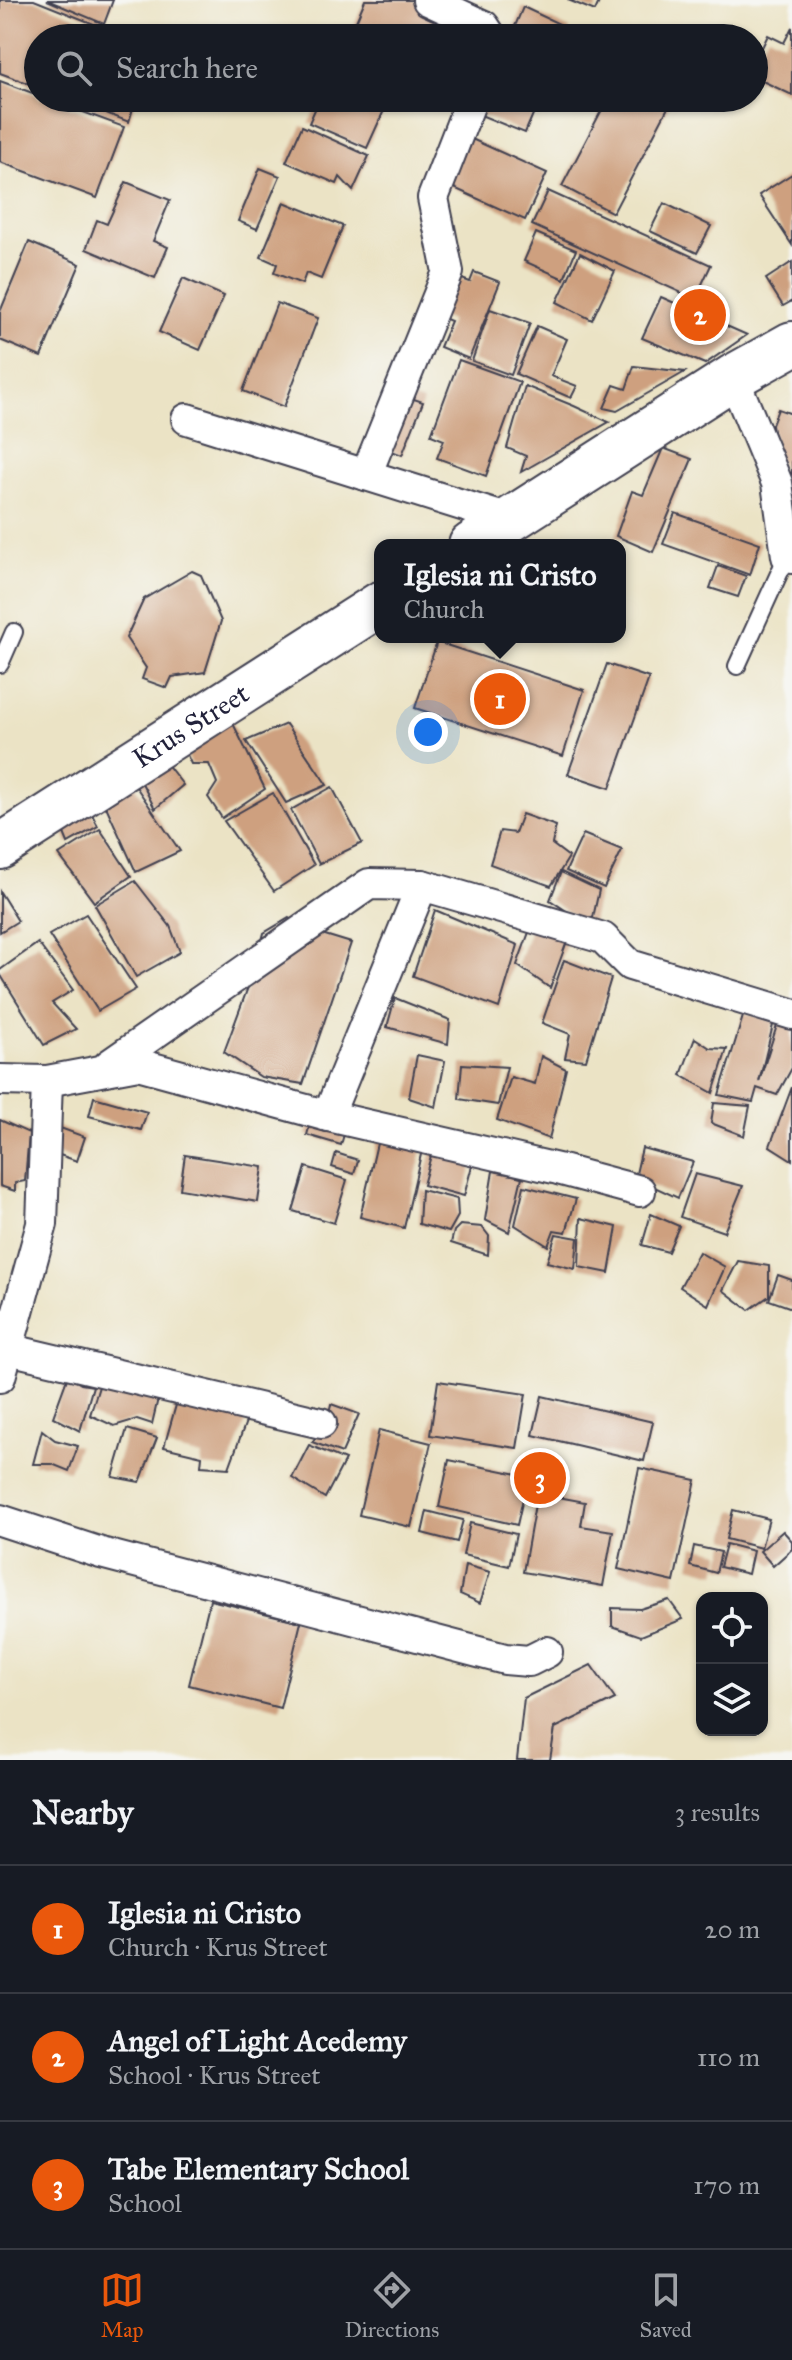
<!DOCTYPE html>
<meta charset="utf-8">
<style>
:root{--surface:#171b24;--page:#20242c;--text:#f1f3f6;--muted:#9ea1a6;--line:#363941;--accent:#ea580c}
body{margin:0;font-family:"IM FELL Great Primer",serif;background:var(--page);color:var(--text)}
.controls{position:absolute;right:24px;bottom:24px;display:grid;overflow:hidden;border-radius:16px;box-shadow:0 2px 6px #0004}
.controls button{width:72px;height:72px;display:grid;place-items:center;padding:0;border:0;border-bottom:2px solid var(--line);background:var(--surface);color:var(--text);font:40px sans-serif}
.you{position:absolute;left:428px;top:732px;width:28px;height:28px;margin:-20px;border:6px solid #fff;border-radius:50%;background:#1a73e8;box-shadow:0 0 0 12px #1a73e833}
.badge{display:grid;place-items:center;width:52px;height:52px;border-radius:50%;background:var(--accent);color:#fff;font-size:26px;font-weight:700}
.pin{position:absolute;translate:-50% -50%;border:4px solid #fff;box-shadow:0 2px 8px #0006}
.popup{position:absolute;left:374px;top:539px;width:252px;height:104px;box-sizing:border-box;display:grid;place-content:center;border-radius:16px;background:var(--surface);filter:drop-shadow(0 2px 6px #0005);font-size:26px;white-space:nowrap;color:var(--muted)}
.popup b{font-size:30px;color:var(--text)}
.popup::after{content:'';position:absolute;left:50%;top:100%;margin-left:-16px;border:16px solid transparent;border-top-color:var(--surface)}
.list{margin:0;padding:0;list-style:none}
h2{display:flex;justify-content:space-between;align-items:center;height:104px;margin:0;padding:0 32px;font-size:34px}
h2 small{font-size:26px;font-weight:400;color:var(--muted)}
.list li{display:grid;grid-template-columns:52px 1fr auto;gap:24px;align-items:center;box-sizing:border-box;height:128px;padding:0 32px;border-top:2px solid var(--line)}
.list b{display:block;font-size:30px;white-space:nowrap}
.list p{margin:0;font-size:26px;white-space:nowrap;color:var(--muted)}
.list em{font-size:26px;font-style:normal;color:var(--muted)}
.icon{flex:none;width:44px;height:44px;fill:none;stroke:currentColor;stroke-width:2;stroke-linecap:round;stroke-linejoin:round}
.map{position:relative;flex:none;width:792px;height:1760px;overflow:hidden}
.search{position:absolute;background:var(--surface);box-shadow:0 2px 6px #0004;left:24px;right:24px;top:24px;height:88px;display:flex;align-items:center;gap:20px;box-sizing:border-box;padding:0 28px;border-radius:44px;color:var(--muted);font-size:30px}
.sheet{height:488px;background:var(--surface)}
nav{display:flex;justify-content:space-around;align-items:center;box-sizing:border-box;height:112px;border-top:2px solid var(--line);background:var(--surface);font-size:22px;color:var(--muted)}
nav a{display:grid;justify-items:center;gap:4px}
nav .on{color:var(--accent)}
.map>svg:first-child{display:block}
</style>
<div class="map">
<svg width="792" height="1760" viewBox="0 0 792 1760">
<rect width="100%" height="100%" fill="#f6f6f2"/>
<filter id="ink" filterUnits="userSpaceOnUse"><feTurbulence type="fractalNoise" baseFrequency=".0125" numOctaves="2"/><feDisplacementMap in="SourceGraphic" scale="16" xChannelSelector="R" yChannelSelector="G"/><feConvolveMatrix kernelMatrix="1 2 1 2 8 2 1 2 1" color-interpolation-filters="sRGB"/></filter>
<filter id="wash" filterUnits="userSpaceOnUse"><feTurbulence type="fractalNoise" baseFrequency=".006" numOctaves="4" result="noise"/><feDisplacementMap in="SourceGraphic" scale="32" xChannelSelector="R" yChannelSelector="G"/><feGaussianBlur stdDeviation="1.8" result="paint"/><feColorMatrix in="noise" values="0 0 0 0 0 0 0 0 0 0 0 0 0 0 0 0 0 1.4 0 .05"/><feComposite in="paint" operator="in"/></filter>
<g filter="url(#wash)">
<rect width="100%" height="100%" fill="#ebe3c5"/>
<g id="blocks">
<g fill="#cea07f">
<path d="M0 0H34L129 38H38V87L0 73Z"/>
<path d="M47 0H113L104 24Z"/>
<path d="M365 0H411L482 30 480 38H349Z"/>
<path d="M568 0H600L595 11Z"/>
<path d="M523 7 570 29 566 38H510Z"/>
<path d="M792 27V95L754 77V64L768 35 784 43Z"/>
<path d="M0 81 38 95V98H45L124 127 97 198 0 162Z"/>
<path d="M67 98H136L129 122Z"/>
<path d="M320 98H368L386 106 367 148 309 123Z"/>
<path d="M485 98H540L525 133 478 114Z"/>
<path d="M608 98H673L613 213 562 186Z"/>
<path d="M302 126 369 156 353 191 340 177 337 184 286 162Z"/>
<path d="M465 136 547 173 525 220 443 183Z"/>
<path d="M260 168 280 176 257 229 238 221Z"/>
<path d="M792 174V245L759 195Z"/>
<path d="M126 182 170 200 153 241 168 247 155 278 86 249 97 220 107 224Z"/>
<path d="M548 191 711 265 695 299 532 225Z"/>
<path d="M284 202 343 226 321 279 306 273 302 284 274 273 277 264 261 257Z"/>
<path d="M664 203 711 226 697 253 650 231Z"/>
<path d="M536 233 576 250 564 279 524 261Z"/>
<path d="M29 242 80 264 41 357 0 340V312Z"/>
<path d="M580 253 615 271 592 320 557 302Z"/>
<path d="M792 262V301L783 306 766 279Z"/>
<path d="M474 272 500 282 469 359 440 347 451 321 436 315 451 275 470 282Z"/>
<path d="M183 278 224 296 200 350 159 332Z"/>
<path d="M661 297 747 335 705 364 642 338Z"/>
<path d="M277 303 318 318 284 407 243 391Z"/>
<path d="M490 309 530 323 511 375 472 361Z"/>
<path d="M537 326 567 339 551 376 577 386 571 398 516 374Z"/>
<path d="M459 360 520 382 486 476 437 458 444 440 431 435Z"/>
<path d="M634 366 685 372 617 411 604 408 614 385 626 389Z"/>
<path d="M525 386 574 406 609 422 521 472 526 456 507 448Z"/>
<path d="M405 396 423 402 402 455 384 448Z"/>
<path d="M778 409 792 414V474L784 471 776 453 772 425Z"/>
<path d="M663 448 692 459 653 552 616 536 632 491 643 495Z"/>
<path d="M675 513 760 543 750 575 663 544Z"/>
<path d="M718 566 746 576 738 597 710 588Z"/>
<path d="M192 571 201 575 221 621 205 672 172 677 167 688 142 679 146 668 126 638 144 599Z"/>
<path d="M437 642 584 690 563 756 415 708Z"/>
<path d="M607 664 649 678 610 788 568 774Z"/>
<path d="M226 709 265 789 222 818 208 797 217 783 209 764H191L180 739Z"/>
<path d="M286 724 327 785 286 803 246 741Z"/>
<path d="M163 759 183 785 155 809 138 775Z"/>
<path d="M128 775 180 851 136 872 99 791Z"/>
<path d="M332 787 362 843 319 864 291 810Z"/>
<path d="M273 793 314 865 274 891 224 821Z"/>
<path d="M84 799 98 826 68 843 57 816Z"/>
<path d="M522 814 556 826 552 844 569 857 551 886 490 864 500 831 515 833Z"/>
<path d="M100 829 131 876 94 902 59 855Z"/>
<path d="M583 834 622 850 604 888 566 871Z"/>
<path d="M561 872 599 890 591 927 550 900Z"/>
<path d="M135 881 170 926 180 952 136 977 95 905Z"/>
<path d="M0 892 18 921 0 932Z"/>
<path d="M435 910 518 945 499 1008 413 976Z"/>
<path d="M86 914 136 989 98 1011 49 935Z"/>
<path d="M289 918 312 931 351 943 303 1084 261 1077 224 1052 254 971 264 933Z"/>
<path d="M532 924 570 933 550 988 517 965Z"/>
<path d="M38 943 73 990 52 1003 76 1029 44 1045 0 974V970Z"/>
<path d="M564 960 611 978 586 1060 565 1058 570 1034 542 1023Z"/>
<path d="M395 998 450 1020 448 1044 387 1027Z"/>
<path d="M744 1013 774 1021 759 1082 780 1016 792 1021V1068L777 1095 757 1088 753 1102 719 1095Z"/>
<path d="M695 1038 710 1048 727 1049 713 1093 681 1075Z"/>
<path d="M417 1055 445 1061 436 1107 409 1098Z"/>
<path d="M541 1056 566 1069 549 1139 497 1120 511 1077 535 1084Z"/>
<path d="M462 1064 507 1067 498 1105 459 1099Z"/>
<path d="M792 1087V1160L770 1146Z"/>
<path d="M94 1097 147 1112 141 1130 89 1116Z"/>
<path d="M714 1103 750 1106 744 1136 711 1123Z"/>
<path d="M312 1117 346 1127 341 1145 307 1135Z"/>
<path d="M0 1120 29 1133 25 1181 15 1183V1191L0 1186Z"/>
<path d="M52 1125 85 1137 77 1161 51 1152Z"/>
<path d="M378 1139 422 1150 404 1228 360 1217Z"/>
<path d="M433 1148 474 1158 464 1196 423 1185Z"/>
<path d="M642 1148 693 1162 678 1198 635 1178Z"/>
<path d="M336 1153 358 1160 354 1174 332 1167Z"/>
<path d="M185 1155 263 1167 258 1202 180 1189Z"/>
<path d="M306 1167 347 1180 334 1223 293 1211Z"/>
<path d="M493 1171 522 1177 509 1232 485 1220Z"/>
<path d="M695 1174 743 1186 724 1232 680 1217Z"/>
<path d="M524 1186 576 1199 566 1232 554 1230 548 1246 515 1225Z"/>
<path d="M421 1190 457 1199 458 1216 449 1232 419 1224Z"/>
<path d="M651 1214 679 1226 668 1252 642 1245Z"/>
<path d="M581 1218 617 1227 609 1273 579 1267Z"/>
<path d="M460 1225 482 1227 489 1236 488 1255 451 1243 454 1231Z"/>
<path d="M556 1234 578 1238 575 1269 547 1262Z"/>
<path d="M699 1252 725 1267 708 1305 680 1287Z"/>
<path d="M738 1261 769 1266V1296L749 1310 723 1290Z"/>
<path d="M778 1275 792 1280V1308L769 1300Z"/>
<path d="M68 1376 81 1384 93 1386 80 1431 53 1417Z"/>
<path d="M102 1377 120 1392 128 1381 160 1390 152 1424 137 1419 114 1426 90 1415Z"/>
<path d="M438 1381 526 1394 517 1448 430 1435Z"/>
<path d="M542 1396 653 1422 644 1461 533 1435Z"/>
<path d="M178 1398 248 1416 229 1468 201 1466 202 1456 164 1447Z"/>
<path d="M331 1404 359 1414 342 1453 312 1442 326 1426Z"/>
<path d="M127 1429 157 1438 140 1482 113 1477Z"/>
<path d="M42 1430 55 1440 78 1446 69 1471 52 1464H33Z"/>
<path d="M379 1430 431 1443 411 1527 359 1515Z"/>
<path d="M309 1445 345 1460 325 1498 292 1478Z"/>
<path d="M449 1460 528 1476 517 1525 439 1507Z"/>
<path d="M639 1468 696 1480 674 1582 618 1569Z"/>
<path d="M537 1493 585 1502 581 1526 613 1531 603 1586 523 1572Z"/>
<path d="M733 1510 769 1519 761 1548 726 1539Z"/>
<path d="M427 1511 463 1520 457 1542 422 1533Z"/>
<path d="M470 1523 516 1534 509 1566 463 1555Z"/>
<path d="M783 1531 792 1541V1549L773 1566 760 1551Z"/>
<path d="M726 1544 753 1551 748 1574 720 1567Z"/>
<path d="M694 1546 721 1552 716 1573 690 1566Z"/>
<path d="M465 1565 490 1572 480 1603 460 1594Z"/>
<path d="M210 1600 301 1622 280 1708 189 1685Z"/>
<path d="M669 1600 683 1619 641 1636 612 1626V1608L640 1609Z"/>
<path d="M591 1665 615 1699 555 1728 550 1760H517L524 1698Z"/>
</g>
</g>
</g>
<g filter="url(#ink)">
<use href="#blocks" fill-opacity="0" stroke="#403f50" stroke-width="2"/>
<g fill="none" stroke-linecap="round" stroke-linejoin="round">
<g stroke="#403f50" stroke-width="20">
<g id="lane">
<path d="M0 664 14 632"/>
<path d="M737 666 787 556"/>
</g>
</g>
<g stroke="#403f50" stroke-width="34">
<g id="street">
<path d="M428 0 484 26 492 38"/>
<path d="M733 377 777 483 787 556 792 558"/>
<path d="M187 419 510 520"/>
<path d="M366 475 448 272 433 198 472 98"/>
<path d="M109 1065 369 884 422 885"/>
<path d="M0 1080 47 1081 138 1064 328 1116 422 885 603 938 630 965 792 1014"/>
<path d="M328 1116 558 1169 640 1191"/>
<path d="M8 1349 321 1423"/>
<path d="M0 1377 42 1224 47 1081"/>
<path d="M0 1520 101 1553 505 1659 529 1661 547 1652"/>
</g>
</g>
<g stroke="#403f50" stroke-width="48">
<g id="secondary">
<path d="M471 545 733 377 792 344"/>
<path id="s1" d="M0 847 380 604"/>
</g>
</g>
<use href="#lane" stroke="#fff" stroke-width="16"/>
<use href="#street" stroke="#fff" stroke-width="30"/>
<use href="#secondary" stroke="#fff" stroke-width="44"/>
</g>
</g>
<g text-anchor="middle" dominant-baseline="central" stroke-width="6" stroke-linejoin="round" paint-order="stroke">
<g font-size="28" fill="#22223b" stroke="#f6f6f2">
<text stroke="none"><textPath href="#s1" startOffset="226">Krus Street</textPath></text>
</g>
</g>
</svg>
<div class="controls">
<button><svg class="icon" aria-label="locate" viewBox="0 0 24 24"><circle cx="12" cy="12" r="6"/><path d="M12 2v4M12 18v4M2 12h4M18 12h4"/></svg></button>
<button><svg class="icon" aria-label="layers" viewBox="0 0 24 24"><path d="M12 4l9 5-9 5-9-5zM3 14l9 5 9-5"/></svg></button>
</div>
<div class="you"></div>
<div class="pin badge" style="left:500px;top:699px">1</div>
<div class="popup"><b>Iglesia ni Cristo</b>Church</div>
<div class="pin badge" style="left:700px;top:315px">2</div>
<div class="pin badge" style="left:540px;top:1478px">3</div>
<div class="search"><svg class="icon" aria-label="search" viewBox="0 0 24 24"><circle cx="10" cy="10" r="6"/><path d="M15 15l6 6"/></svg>Search here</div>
</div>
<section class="sheet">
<h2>Nearby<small>3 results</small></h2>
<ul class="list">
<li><span class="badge">1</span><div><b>Iglesia ni Cristo</b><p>Church · Krus Street</p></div><em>20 m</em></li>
<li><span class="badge">2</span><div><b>Angel of Light Acedemy</b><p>School · Krus Street</p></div><em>110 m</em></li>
<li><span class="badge">3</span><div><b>Tabe Elementary School</b><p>School</p></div><em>170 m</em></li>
</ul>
</section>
<nav>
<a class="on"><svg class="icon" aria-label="map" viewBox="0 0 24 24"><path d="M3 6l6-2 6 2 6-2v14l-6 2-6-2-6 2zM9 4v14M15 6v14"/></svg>Map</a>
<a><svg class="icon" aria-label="directions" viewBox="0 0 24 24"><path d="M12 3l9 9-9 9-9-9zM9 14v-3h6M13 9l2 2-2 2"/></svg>Directions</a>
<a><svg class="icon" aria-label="saved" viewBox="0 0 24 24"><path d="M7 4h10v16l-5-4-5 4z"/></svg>Saved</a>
</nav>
